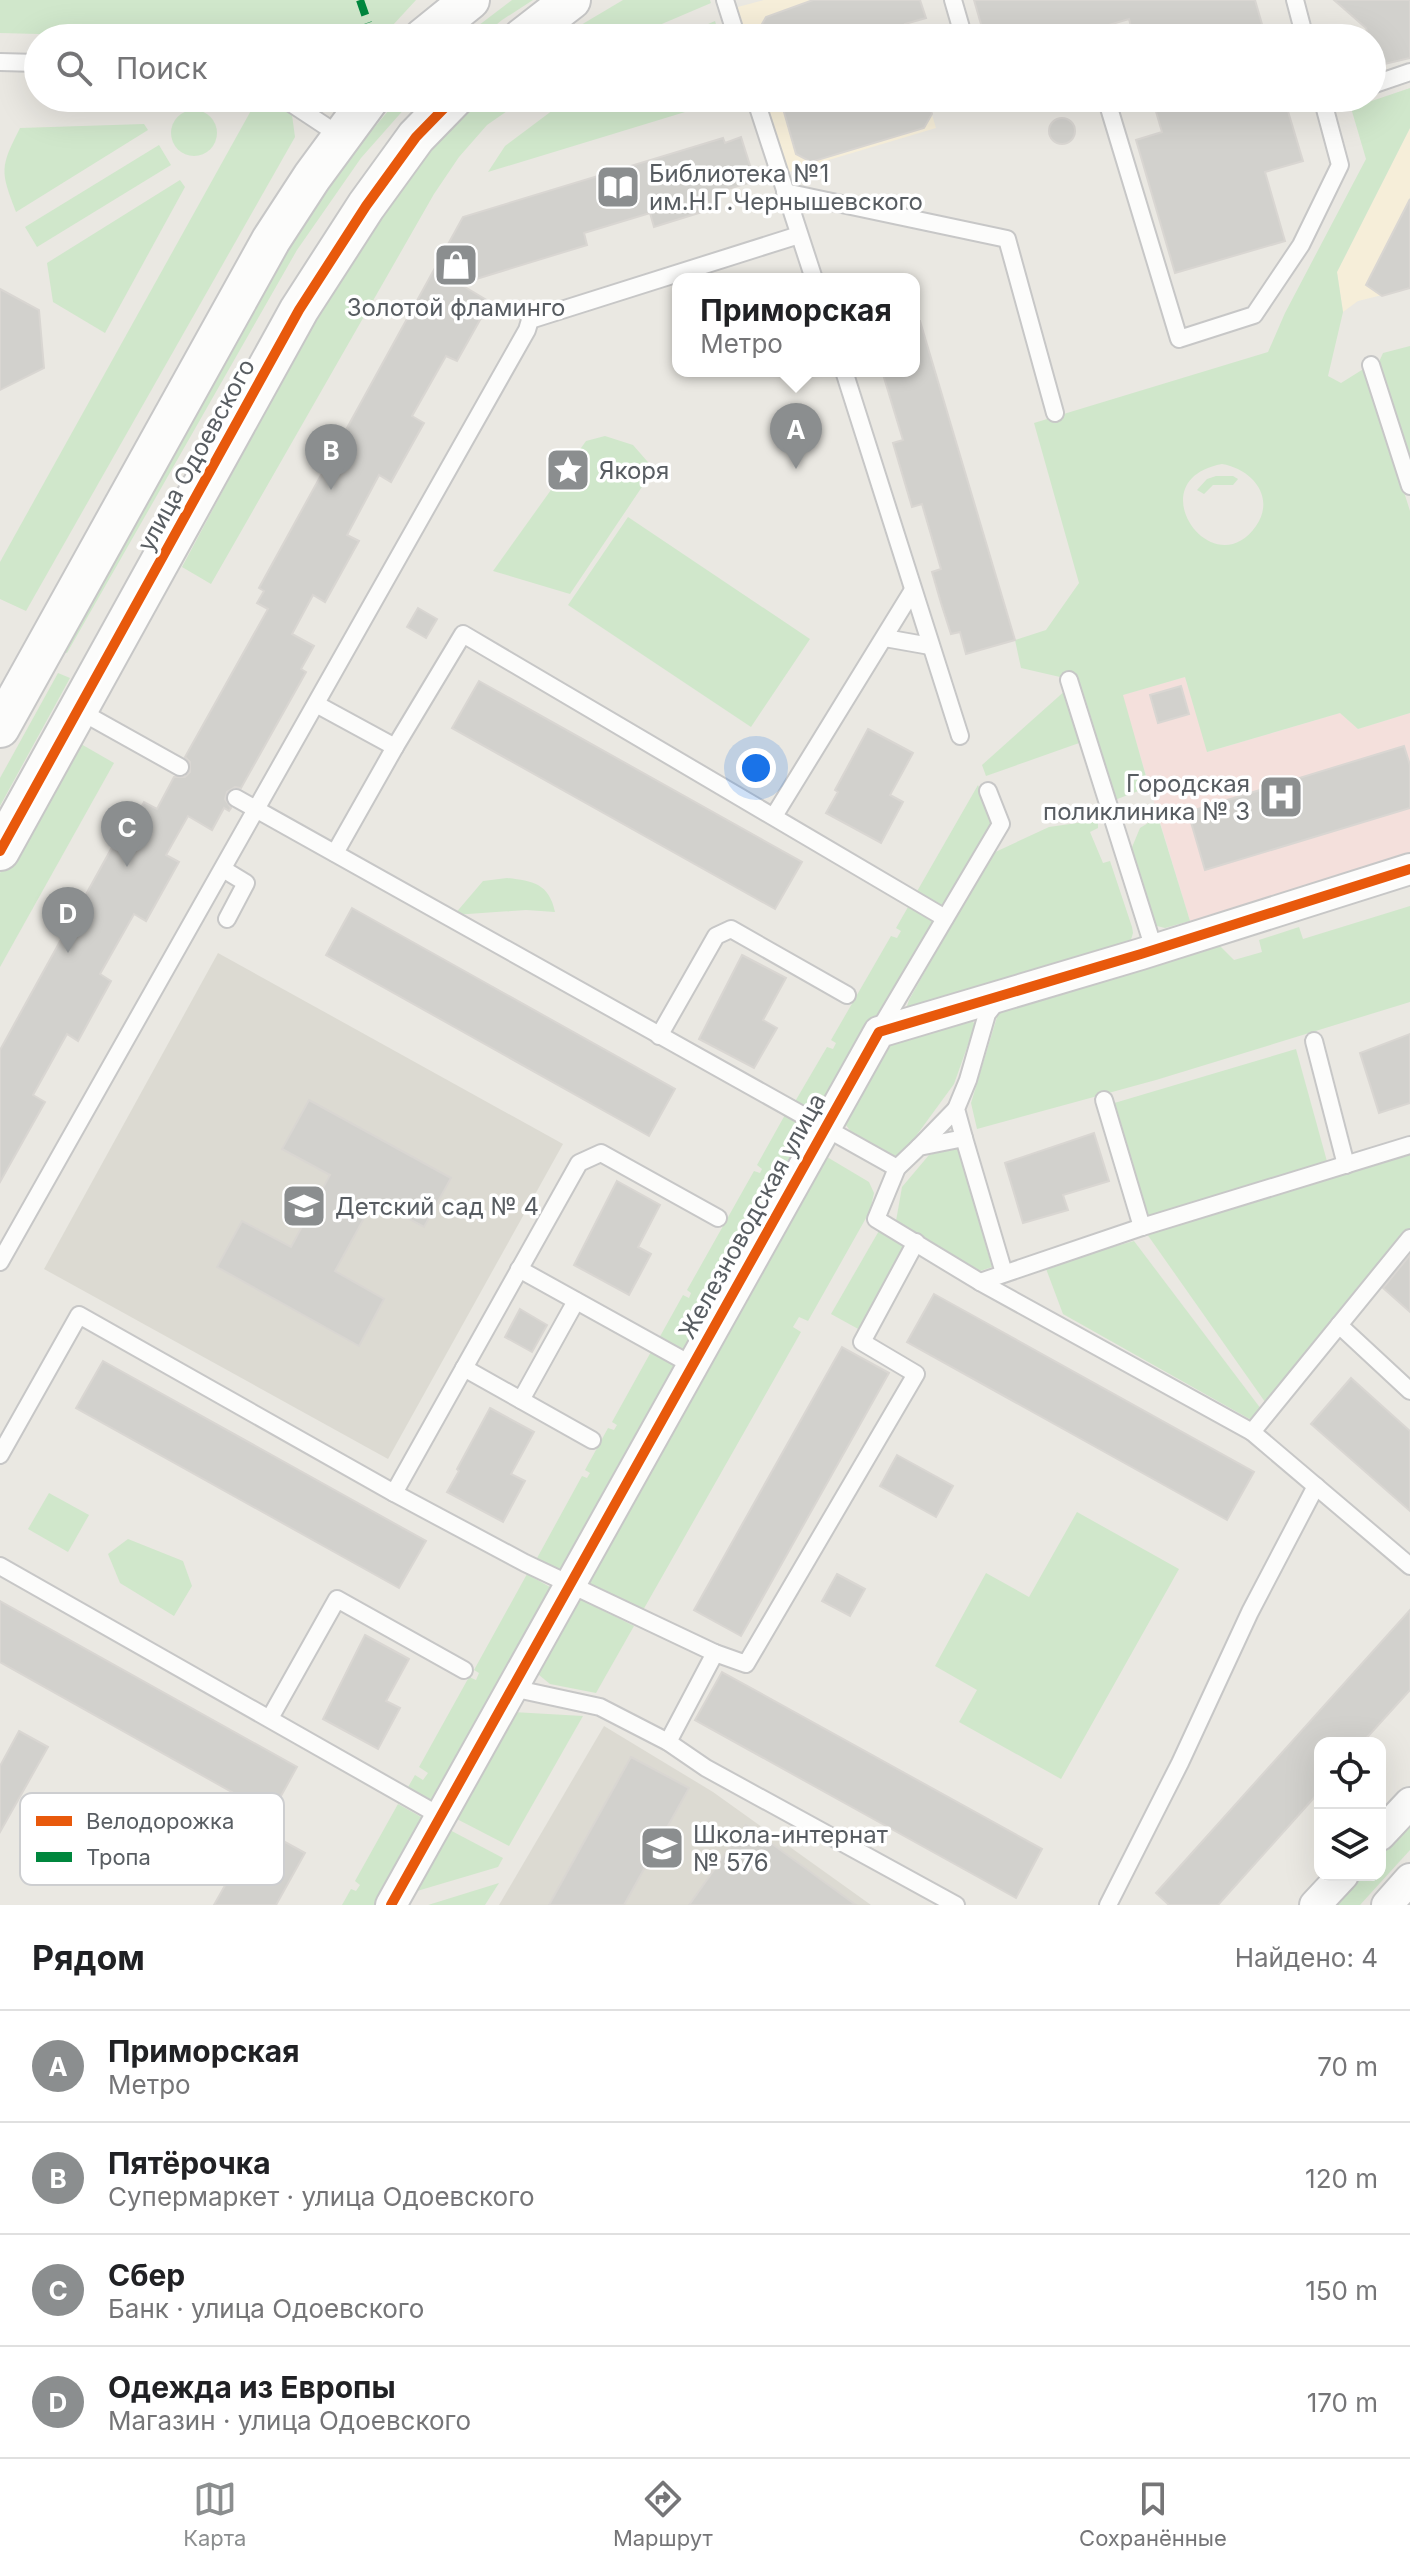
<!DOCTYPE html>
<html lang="ru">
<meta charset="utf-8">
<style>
:root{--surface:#fff;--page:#f6f6f6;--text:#202124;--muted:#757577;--line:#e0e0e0;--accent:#8b8e8f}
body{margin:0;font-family:Inter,sans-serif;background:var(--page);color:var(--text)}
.controls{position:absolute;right:24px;bottom:24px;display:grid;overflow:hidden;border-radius:16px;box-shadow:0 8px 32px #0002}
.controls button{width:72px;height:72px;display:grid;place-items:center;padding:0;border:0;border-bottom:2px solid var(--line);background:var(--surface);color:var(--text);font:40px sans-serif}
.you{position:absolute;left:756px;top:768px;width:28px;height:28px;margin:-20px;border:6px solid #fff;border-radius:50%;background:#1a73e8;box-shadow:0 0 0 12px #1a73e833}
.badge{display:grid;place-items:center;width:52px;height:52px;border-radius:50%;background:var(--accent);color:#fff;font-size:26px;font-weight:700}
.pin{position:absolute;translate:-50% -66px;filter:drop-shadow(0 2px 4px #0008)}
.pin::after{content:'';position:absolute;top:42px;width:28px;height:24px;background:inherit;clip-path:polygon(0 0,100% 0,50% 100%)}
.popup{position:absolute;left:672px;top:273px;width:248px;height:104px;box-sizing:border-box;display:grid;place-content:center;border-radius:16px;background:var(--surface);filter:drop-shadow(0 2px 6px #0005);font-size:26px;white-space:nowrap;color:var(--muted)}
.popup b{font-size:30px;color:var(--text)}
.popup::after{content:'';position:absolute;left:50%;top:100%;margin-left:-16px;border:16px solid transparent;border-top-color:var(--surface)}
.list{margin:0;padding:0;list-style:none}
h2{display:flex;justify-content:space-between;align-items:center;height:104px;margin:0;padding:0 32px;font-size:34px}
h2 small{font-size:26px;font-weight:400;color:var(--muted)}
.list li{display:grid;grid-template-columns:52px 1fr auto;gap:24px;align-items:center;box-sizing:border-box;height:112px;padding:0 32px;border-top:2px solid var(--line)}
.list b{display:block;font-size:30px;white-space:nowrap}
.list p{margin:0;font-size:26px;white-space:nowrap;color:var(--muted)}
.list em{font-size:26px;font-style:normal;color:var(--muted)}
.icon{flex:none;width:44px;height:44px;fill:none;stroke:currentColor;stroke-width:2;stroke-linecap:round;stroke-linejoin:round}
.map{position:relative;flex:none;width:1410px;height:1905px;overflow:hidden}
.search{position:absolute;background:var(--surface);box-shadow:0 8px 32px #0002;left:24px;right:24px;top:24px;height:88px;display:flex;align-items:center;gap:20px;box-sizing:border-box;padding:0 28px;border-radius:44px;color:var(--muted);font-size:30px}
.sheet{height:552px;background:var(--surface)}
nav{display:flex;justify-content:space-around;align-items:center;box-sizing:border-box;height:112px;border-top:2px solid var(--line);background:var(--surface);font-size:22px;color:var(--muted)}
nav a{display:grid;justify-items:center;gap:4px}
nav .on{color:var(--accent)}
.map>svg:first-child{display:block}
</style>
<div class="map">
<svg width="1410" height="1905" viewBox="0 0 1410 1905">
<rect width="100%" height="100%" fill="#eae8e2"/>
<g fill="#f6eed9">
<path d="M764 0H907L899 4 909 38H743L734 8Z"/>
<path d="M762 98H927L936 128 785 173Z"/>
<path d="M1410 128V288L1358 301 1343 312 1337 272Z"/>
</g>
<g fill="#dcdad2">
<path d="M218 953 563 1144 388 1459 44 1269Z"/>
<path d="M604 1726 713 1792 871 1905H499Z"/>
</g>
<path fill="#f4e0dc" d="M1185 677 1208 752 1340 713 1358 729 1410 713V853L1190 921 1122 695Z"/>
<g fill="#d0e7cb" fill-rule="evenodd">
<path d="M0 0H416L381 38H192L0 33Z"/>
<path d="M512 0H533L502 20 480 38H462Z"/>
<path d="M623 0H710L711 3 629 38H559Z"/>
<path d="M715 21 720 38H676L678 37Z"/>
<path d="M1410 88V128L1337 272 1343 312 1328 376 1341 383 1365 368 1410 511V713L1358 729 1340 713 1207 752 1185 677 1123 695 1149 787 1112 801 1073 680 1021 668 1015 640 1046 630 1079 583 1034 423 1268 352 1285 313 1366 159 1351 108ZM1222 464C1252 469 1276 497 1256 526 1213 588 1136 480 1222 464Z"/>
<path d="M258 98H263L292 115 295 137 26 611 0 599V562Z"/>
<path d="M399 98H414L361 158 297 250 67 653 58 650 289 246 353 153Z"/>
<path d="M478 98H526L487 125 459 157 434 194 211 584 182 567 348 257 414 166Z"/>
<path d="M569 98H731L488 172 505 146Z"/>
<circle cx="194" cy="133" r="23"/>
<path d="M144 124 148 130 16 212C0 171 0 167 20 128Z"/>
<path d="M159 145 171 165 37 247 25 227Z"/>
<path d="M180 180 185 187 105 333 53 302 47 263Z"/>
<path d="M1410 346V463L1378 364 1383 353Z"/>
<path d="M605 436 633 445 654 469 570 594 493 571 586 441Z"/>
<path d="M1216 476H1233L1238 479 1233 485H1213L1204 494 1197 490 1207 479Z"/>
<path d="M628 517 810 639 751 727 568 605Z"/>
<path d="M58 673 70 678 0 806V778Z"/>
<path d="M1067 689 1082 742 986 776 982 765Z"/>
<path d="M74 740 114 763 0 967V873Z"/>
<path d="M978 785 993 821 819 1119 793 1105 827 1047 833 1049 836 1043 831 1040 891 936 897 938 901 931 896 928Z"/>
<path d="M1158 817 1190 921 1165 928 1153 925 1130 852 1140 828Z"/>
<path d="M1098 820V828L1090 832 1103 863 1110 861 1132 927 1133 933 1130 943 911 1011 907 1006 909 1000 991 854 1049 827Z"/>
<path d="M507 878C532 881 549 883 555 912L526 910 454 915 483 881Z"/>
<path d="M1410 906V1002L1156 1080 977 1129 971 1103 1000 1007 1217 943 1234 960 1262 952 1259 940 1299 927 1303 939Z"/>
<path d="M971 1018 975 1025 954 1084 905 1151 895 1156 851 1132 843 1121 881 1051 894 1043Z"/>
<path d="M1296 1049 1328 1165 1145 1222 1111 1104Z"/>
<path d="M786 1113 815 1129 687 1356 658 1340 683 1295 689 1298 691 1293 687 1290 754 1171 760 1173 762 1169 757 1165Z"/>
<path d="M1410 1145V1238L1270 1409 1142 1227Z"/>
<path d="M958 1147 992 1267 980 1271 896 1221 902 1187 929 1155Z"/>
<path d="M822 1154 869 1182 874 1193 870 1211 808 1321 799 1317 793 1327 801 1332 642 1612 583 1580Z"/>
<path d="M880 1229 909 1245 860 1330 831 1314Z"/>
<path d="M1134 1241 1261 1409 1253 1421 1063 1314 1045 1266Z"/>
<path d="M652 1350 682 1367 566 1576 536 1560 582 1476 587 1478 590 1473 585 1470 608 1428 614 1430 617 1425 612 1422Z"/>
<path d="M49 1493 89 1515 68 1552 28 1529Z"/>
<path d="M1077 1512 1179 1569 1061 1779 959 1722 977 1690 935 1666 986 1573 1029 1597Z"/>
<path d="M128 1539 183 1561 192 1586 174 1616 120 1583 108 1554Z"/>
<path d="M527 1574 557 1591 437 1806 407 1789 415 1775 423 1780 428 1773 419 1767 469 1677 476 1680 479 1673 474 1670Z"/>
<path d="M574 1596 634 1626 596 1693 550 1684 533 1670Z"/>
<path d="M513 1712 583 1716 509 1846 453 1817Z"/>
<path d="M398 1804 430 1822 383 1905H342L351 1889 356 1891 360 1885 355 1881Z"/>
<path d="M1410 1813V1850L1360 1905H1327L1354 1875H1380V1846Z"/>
<path d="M446 1828 503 1858 498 1867 407 1894Z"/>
<path d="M499 1883 485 1905H428Z"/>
</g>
<g fill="#d2d1cd" stroke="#d9d6d2" stroke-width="2">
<path d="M813 0H920L926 18 905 24 909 38H754L766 17Z"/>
<path d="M974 0H1255L1266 38H1134L1129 19 1065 38H985Z"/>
<path d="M1334 0H1410V58L1376 66 1372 38H1369L1366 28Z"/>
<path d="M780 98H927L932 114 924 128 811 162 796 154Z"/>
<path d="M1152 98H1284L1303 161 1265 172 1285 241 1175 273 1136 140 1162 132Z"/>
<circle cx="1062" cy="131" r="13"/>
<path d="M741 137 755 181 714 193 718 207 654 227 650 213 584 233 587 245 460 284 490 302 457 361 446 356 412 416 424 423 391 482 379 475 347 535 359 541 325 602 313 595 292 634 314 646 301 669 306 672 241 788 235 787 227 792 225 799 231 808 229 811 224 808 212 830 188 816 166 855 179 862 146 921 134 914 100 974 111 981 78 1041 67 1034 33 1095 45 1102 0 1182V1050L131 813 136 816 144 802 157 809 174 777H185L190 772V762L185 757 268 609 257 603 264 591 259 588 463 217 723 138 725 143Z"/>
<path d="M1410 199V288L1382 296 1366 285Z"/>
<path d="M0 289 39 310 44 368 0 390Z"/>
<path d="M914 321H920L1015 640 966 654 960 632 951 634 941 603 932 572 941 569 922 504 912 507 893 443 903 440 882 371H914Z"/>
<path d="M418 608 437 619 426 638 407 627Z"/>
<path d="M479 681 802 862 775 909 452 728Z"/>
<path d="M1181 686 1189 714 1158 723 1150 695Z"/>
<path d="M868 729 913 753 890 795 903 802 881 843 826 813 838 792 835 790Z"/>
<path d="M1404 746 1410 765V808L1205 870 1188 812Z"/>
<path d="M352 908 675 1089 649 1136 326 955Z"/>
<path d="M742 955 786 978 763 1020 777 1028 754 1068 699 1039Z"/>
<path d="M1410 1034V1103L1379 1113 1360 1053Z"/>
<path d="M309 1100 451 1178 424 1227 374 1200 335 1271 384 1299 359 1346 217 1267 242 1221 291 1247 330 1175 282 1149Z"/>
<path d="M1094 1133 1109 1181 1063 1195 1068 1210 1023 1223 1005 1163Z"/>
<path d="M617 1181 660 1205 638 1247 651 1254 629 1295 574 1265Z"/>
<path d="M1410 1255V1312L1383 1288Z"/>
<path d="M934 1294 1254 1472 1227 1520 907 1342Z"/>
<path d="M520 1309 547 1325 532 1352 505 1337Z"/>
<path d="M842 1347 889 1373 741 1636 694 1610Z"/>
<path d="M103 1361 426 1541 399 1588 76 1408Z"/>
<path d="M1351 1378 1410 1431V1511L1311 1424Z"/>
<path d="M490 1408 534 1432 511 1474 525 1481 503 1522 447 1492 459 1471 457 1469Z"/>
<path d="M897 1455 953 1486 936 1517 880 1486Z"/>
<path d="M837 1574 865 1589 850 1616 822 1601Z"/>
<path d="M0 1601 297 1767 271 1814 0 1662Z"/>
<path d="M1410 1610V1690L1362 1743H1320V1791L1218 1905H1169L1156 1893Z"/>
<path d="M365 1635 409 1659 386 1701 400 1708 378 1749 323 1719Z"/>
<path d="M722 1672 1042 1849 1016 1898 695 1720Z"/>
<path d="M19 1731 48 1747 0 1832V1766Z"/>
<path d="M631 1757 689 1788 624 1905H549Z"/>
<path d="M746 1825 856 1905H689Z"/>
<path d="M258 1827 305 1853 276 1905H214Z"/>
</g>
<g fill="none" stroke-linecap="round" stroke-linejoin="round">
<g stroke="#c7c7c7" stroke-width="20">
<g id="service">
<path d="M725 0 737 38"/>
<path d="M953 0 964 38"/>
<path d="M1295 0 1305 38"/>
<path d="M0 62 38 63"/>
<path d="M1372 85 1410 72"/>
<path d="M283 98 342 137"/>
<path d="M755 98 814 279"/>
<path d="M1106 98 1179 339 1254 315 1301 245 1340 165 1322 98"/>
<path d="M785 192 1007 239 1055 413"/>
<path d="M1371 365 1410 486"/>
<path d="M844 371 960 736"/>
<path d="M885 638 930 646"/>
<path d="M1069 680 1154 949"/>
<path d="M316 704 395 747 463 634 945 918"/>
<path d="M78 710 180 767"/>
<path d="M236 798 897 1168"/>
<path d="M774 816 913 590"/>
<path d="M335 853 395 747"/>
<path d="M223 869 246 883 227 919"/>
<path d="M998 1000 987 1014 968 1080 956 1109 964 1138 919 1147 897 1168 876 1219 980 1282 1252 1432 1410 1566"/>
<path d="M879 1030 1001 824 988 791"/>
<path d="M659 1036 716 936 731 929 847 995"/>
<path d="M1314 1041 1346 1165"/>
<path d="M1104 1100 1142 1227"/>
<path d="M964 1138 1004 1273"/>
<path d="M919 1147 956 1109"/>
<path d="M0 1262 527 330 530 320 799 235"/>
<path d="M519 1269 692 1365"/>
<path d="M980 1282 1142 1227 1410 1145"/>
<path d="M1339 1325 1410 1391"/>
<path d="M464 1368 592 1440"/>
<path d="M521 1400 576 1301"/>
<path d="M1252 1432 1410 1238"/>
<path d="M0 1455 79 1315 394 1493 525 1563 715 1653 746 1664 916 1374 862 1342 916 1242"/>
<path d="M394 1493 579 1163 601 1153 718 1218"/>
<path d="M0 1566 442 1817"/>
<path d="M512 1688 600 1707 668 1742 706 1768 956 1905"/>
<path d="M270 1718 337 1599 464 1670"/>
<path d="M668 1742 715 1653"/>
<path d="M1108 1905 1180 1763 1250 1612 1316 1486"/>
</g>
</g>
<g stroke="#c7c7c7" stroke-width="34">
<g id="minor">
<path d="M1380 1835 1410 1803"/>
<path d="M391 1905 879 1032 1141 954 1410 869"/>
<path d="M1315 1905 1343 1875"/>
<path d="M1387 1905 1410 1879"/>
</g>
</g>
<g stroke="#c7c7c7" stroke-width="42">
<g id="tertiary">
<path d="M423 38 470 0"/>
<path d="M522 38 571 0"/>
<path d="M0 728 271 240 312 177 370 98"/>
<path d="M0 851 299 310 366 206 416 137 454 98"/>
</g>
</g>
<use href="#service" stroke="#fcfcfb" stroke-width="16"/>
<use href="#minor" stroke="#fcfcfb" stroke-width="30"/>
<use href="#tertiary" stroke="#fcfcfb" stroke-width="38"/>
<path stroke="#00873e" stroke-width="8" stroke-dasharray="16 8" stroke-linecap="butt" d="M360 0 368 23"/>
<g stroke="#fff" stroke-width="15">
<g id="cycleway">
<path d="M0 851 299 310 366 206 416 137 454 98"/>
<path d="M391 1905 879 1032 1141 954 1410 869"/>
</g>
</g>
<use href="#cycleway" stroke="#e8590c" stroke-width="10"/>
</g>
<defs>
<g id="library-square" transform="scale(2.3)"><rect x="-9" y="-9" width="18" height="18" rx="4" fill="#8b8e8f" stroke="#fff"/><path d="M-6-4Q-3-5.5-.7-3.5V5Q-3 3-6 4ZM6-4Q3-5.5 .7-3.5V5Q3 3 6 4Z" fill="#fff"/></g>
<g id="shop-square" transform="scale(2.3)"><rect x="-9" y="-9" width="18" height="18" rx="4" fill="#8b8e8f" stroke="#fff"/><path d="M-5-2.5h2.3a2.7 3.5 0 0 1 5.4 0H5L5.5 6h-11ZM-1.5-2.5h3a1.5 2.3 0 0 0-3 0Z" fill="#fff"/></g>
<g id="sight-square" transform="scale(2.3)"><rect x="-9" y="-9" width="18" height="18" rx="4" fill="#8b8e8f" stroke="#fff"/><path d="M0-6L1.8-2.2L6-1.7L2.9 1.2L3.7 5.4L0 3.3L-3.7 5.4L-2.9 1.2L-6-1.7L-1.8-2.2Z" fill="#fff"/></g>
<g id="hospital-square" transform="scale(2.3)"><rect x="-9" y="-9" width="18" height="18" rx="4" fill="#8b8e8f" stroke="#fff"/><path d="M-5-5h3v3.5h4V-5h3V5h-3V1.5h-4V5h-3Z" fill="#fff"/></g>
<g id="school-square" transform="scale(2.3)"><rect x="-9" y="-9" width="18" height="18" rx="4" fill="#8b8e8f" stroke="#fff"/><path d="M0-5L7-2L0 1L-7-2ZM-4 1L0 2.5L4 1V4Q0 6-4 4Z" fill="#fff"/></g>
</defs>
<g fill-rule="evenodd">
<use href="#library-square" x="618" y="187"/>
<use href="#shop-square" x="456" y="265"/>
<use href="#sight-square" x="568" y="470"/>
<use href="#hospital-square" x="1281" y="797"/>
<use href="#school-square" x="304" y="1206"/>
<use href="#school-square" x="662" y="1848"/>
</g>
<g text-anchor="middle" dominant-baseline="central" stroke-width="7" stroke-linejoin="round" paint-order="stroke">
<g font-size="24" fill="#585d62" stroke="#fff" text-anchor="start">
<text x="649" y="173">Библиотека №1<tspan x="649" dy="28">им.Н.Г.Чернышевского</tspan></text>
<text x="456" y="307" text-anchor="middle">Золотой фламинго</text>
<text x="599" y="470">Якоря</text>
<text x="1250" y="783" text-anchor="end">Городская<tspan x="1250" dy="28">поликлиника № 3</tspan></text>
<text x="335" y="1206">Детский сад № 4</text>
<text x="693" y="1834">Школа-интернат<tspan x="693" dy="28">№ 576</tspan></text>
</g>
<g font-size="24" fill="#585d62" stroke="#fff">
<text transform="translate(196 455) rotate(-61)">улица Одоевского</text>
<text transform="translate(752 1216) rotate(-61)">Железноводская улица</text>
</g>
</g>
<rect x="20" y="1793" width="264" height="92" rx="12" fill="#fff" stroke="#cdced0" stroke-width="2"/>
<rect x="36" y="1816" width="36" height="10" fill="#e8590c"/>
<rect x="36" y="1852" width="36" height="10" fill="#00873e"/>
<g font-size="22" fill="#585d62">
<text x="86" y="1829">Велодорожка</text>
<text x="86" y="1865">Тропа</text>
</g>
</svg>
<div class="controls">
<button><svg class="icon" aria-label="locate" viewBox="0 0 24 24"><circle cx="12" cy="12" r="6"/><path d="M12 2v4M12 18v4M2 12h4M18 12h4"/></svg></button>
<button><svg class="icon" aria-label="layers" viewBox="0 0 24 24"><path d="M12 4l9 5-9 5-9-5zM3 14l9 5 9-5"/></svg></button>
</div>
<div class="you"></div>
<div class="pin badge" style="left:796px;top:469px">A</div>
<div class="popup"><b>Приморская</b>Метро</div>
<div class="pin badge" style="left:331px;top:490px">B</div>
<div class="pin badge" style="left:127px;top:867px">C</div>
<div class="pin badge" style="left:68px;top:953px">D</div>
<div class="search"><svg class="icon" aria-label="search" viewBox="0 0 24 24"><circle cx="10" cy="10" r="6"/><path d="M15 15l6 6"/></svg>Поиск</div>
</div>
<section class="sheet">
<h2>Рядом<small>Найдено: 4</small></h2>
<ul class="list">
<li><span class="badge">A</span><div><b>Приморская</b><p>Метро</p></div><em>70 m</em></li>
<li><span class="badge">B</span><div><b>Пятёрочка</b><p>Супермаркет · улица Одоевского</p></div><em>120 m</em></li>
<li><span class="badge">C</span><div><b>Сбер</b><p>Банк · улица Одоевского</p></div><em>150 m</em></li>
<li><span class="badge">D</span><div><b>Одежда из Европы</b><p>Магазин · улица Одоевского</p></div><em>170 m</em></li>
</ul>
</section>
<nav>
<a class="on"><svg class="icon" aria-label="map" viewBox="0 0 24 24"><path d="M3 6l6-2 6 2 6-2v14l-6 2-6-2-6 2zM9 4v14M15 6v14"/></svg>Карта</a>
<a><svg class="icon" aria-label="directions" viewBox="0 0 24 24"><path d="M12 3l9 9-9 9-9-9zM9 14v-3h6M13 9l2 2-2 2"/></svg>Маршрут</a>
<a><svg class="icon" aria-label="saved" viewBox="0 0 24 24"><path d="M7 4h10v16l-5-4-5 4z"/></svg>Сохранённые</a>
</nav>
